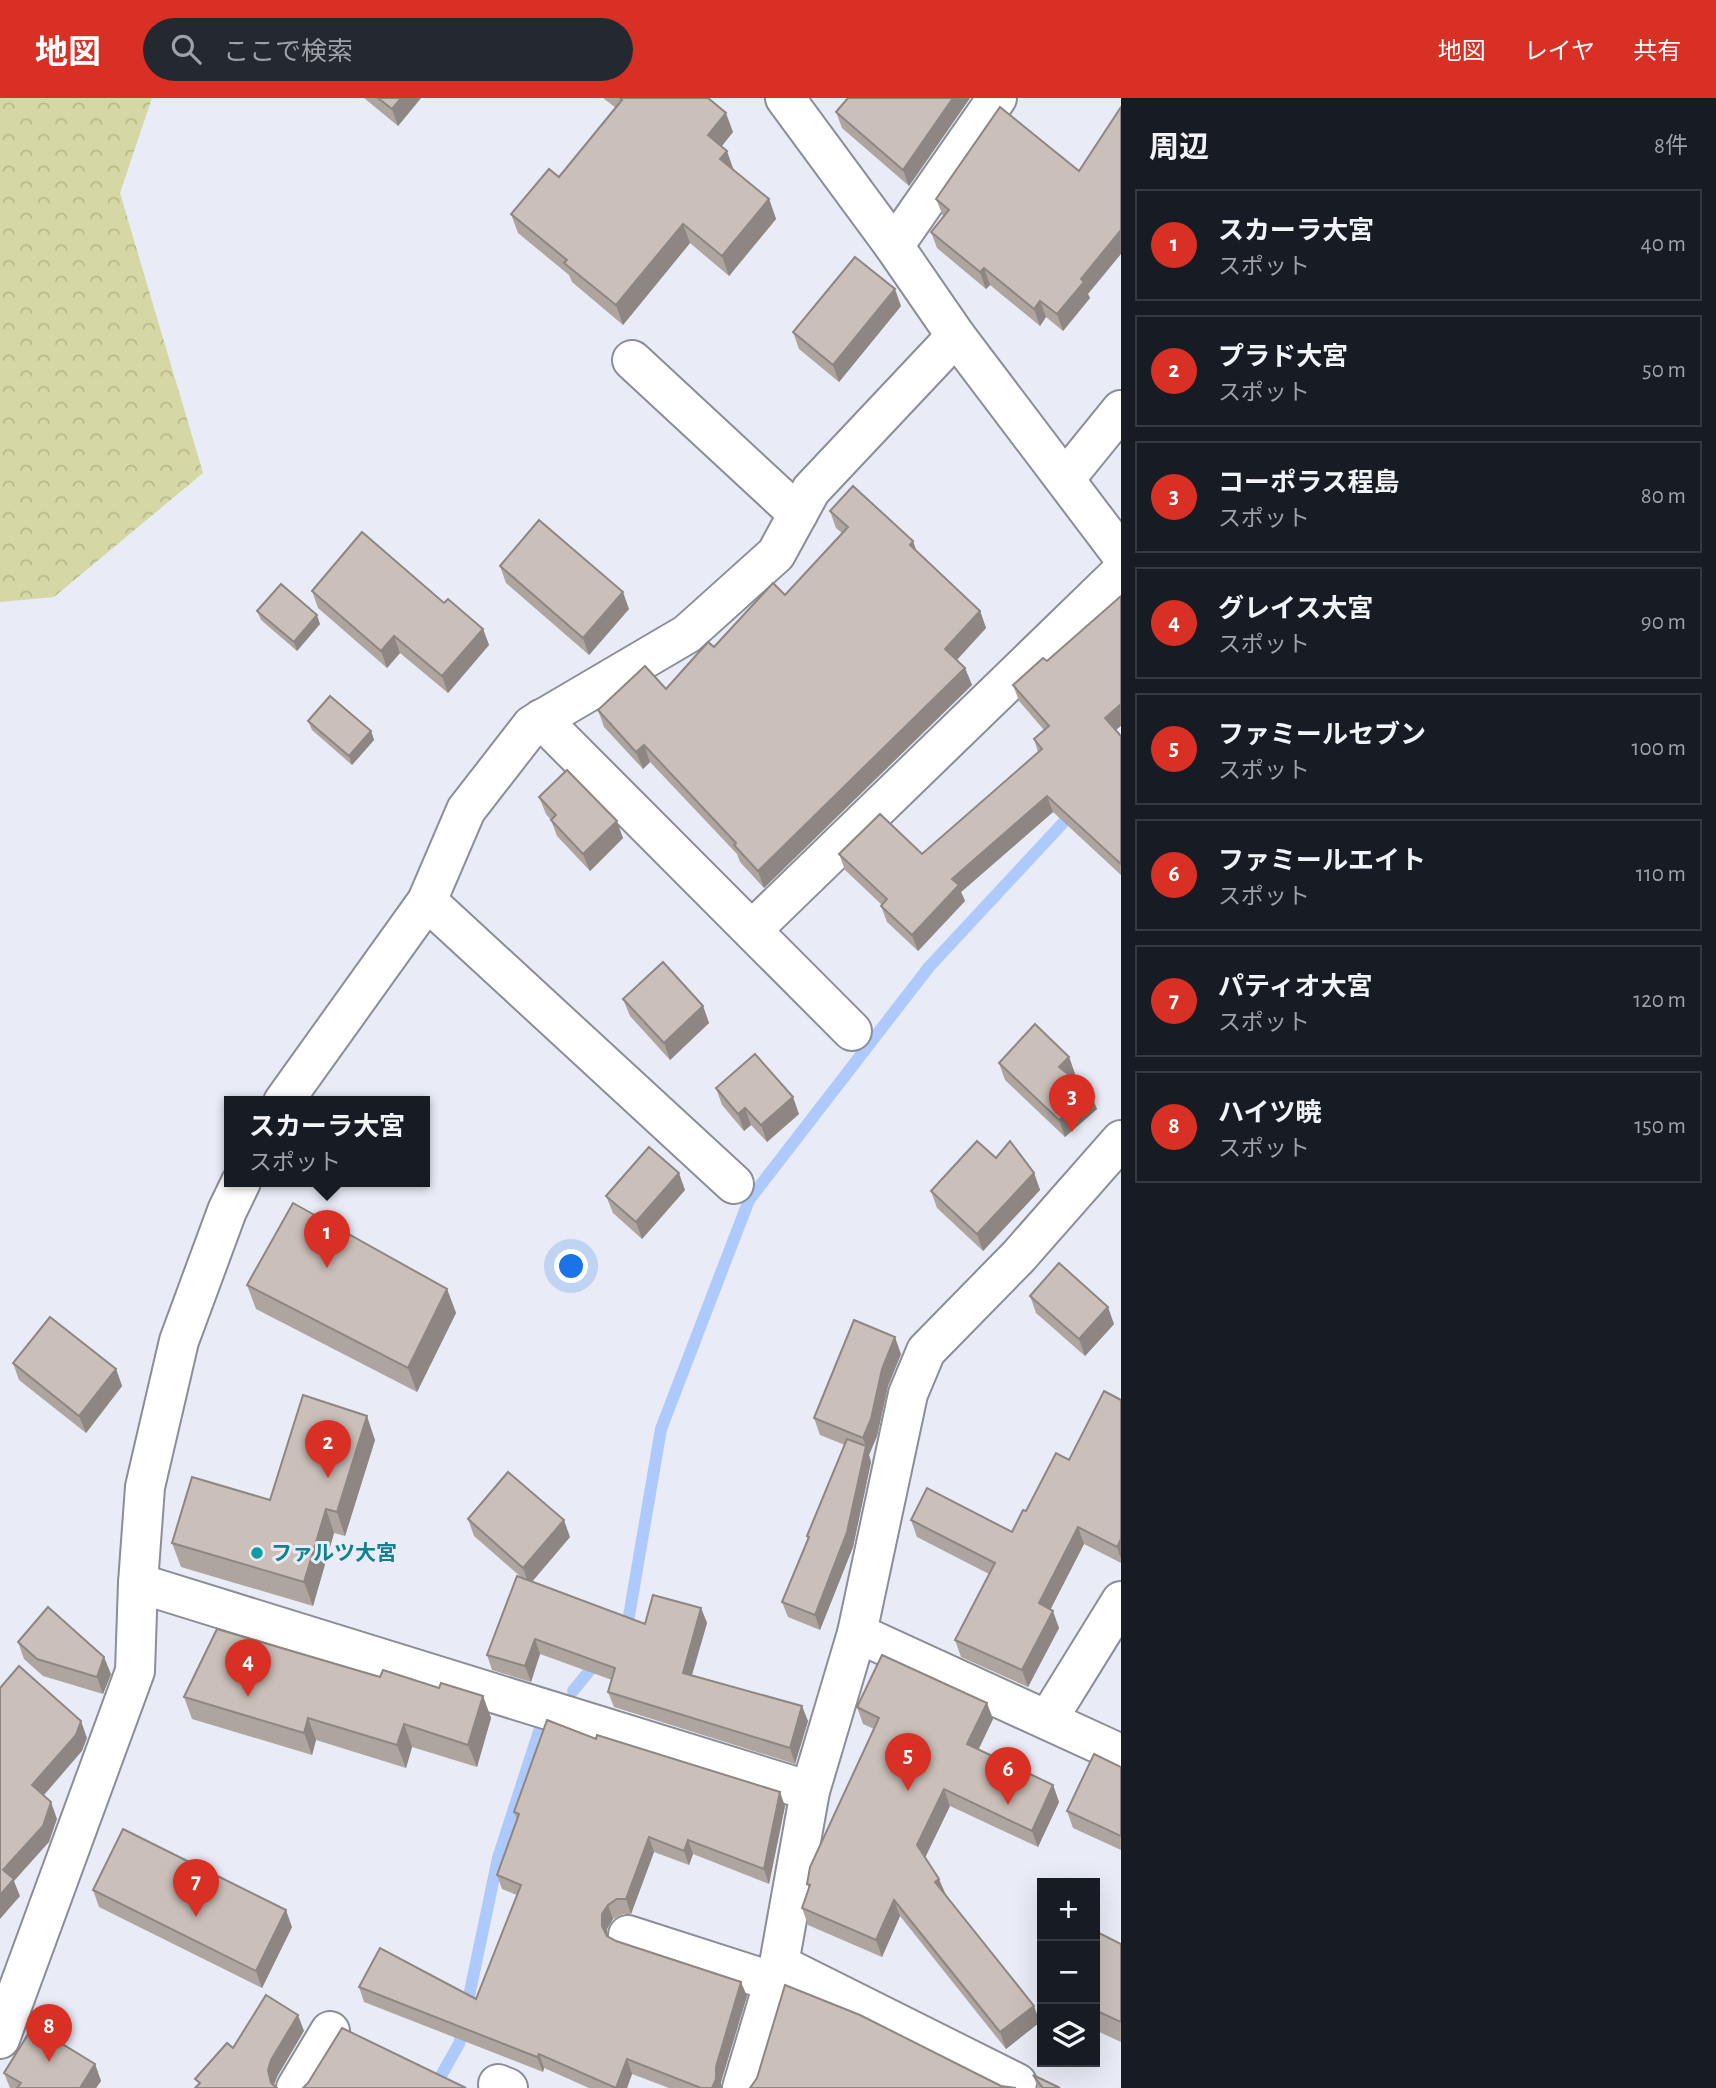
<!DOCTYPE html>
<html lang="ja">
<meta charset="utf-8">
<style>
:root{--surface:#171b24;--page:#242831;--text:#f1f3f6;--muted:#9ea1a6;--line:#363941;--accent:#d93025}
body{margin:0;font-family:"Alegreya Sans","Noto Sans JP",sans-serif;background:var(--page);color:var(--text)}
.controls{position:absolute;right:21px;bottom:21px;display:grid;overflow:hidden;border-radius:0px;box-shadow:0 7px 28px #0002}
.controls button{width:63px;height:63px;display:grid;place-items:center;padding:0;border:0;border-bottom:2px solid var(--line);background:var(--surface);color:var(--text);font:35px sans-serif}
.you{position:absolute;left:572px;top:1169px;width:24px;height:24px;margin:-18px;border:5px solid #fff;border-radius:50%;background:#1a73e8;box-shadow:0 0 0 10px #1a73e833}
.badge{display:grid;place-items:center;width:46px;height:46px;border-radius:50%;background:var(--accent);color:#fff;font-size:23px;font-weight:700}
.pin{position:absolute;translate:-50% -58px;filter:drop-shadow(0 2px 4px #0008)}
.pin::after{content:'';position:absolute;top:37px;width:24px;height:21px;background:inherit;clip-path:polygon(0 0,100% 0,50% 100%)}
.popup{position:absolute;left:224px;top:998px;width:206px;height:91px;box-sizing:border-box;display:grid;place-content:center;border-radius:0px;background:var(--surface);filter:drop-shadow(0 2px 5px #0005);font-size:23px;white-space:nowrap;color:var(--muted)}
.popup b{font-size:26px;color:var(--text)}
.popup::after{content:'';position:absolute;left:50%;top:100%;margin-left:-14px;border:14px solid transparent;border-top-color:var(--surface)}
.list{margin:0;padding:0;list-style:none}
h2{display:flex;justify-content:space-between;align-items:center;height:91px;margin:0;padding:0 28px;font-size:30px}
h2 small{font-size:23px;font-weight:400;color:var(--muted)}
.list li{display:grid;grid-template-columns:46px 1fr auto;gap:21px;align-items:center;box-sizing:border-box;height:112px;margin:0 14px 14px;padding:0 14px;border:2px solid var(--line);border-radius:0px}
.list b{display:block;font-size:26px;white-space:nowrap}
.list p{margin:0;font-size:23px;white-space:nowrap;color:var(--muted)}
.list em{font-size:23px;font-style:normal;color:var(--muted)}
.icon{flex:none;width:38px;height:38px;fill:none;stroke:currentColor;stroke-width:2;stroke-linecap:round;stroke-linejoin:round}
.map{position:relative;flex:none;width:1121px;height:1990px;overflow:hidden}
header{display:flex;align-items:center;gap:42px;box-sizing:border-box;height:98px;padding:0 35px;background:var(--accent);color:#fff}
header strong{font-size:33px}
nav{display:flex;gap:38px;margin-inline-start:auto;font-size:24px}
.search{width:490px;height:63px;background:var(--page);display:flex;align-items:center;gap:18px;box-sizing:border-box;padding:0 24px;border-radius:38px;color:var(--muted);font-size:26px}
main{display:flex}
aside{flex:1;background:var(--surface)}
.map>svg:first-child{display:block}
</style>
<header>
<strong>地図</strong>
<div class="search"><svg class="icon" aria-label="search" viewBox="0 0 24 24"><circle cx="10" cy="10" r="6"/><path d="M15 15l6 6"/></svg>ここで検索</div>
<nav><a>地図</a><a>レイヤ</a><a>共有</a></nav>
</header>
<main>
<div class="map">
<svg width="1121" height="1990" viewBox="0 0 1121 1990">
<defs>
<pattern id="forest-crowns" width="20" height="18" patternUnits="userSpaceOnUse" patternTransform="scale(1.75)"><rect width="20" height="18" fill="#d5d8a4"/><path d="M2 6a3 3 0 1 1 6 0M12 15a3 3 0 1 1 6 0" fill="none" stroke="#b7b98e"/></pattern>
</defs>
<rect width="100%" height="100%" fill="#e9ebf6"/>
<path fill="url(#forest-crowns)" d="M0 0H152L120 95 203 375 54 499 0 504Z"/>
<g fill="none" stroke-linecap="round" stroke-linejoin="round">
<g stroke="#aecafd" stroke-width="12">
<path d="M621 1533 628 1524 661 1331 749 1102 929 869 1075 712"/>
<path d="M573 1593 599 1561"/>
<path d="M434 1990 459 1946 498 1760 540 1630"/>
</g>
<g stroke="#8b8d97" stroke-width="42">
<g id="minor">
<path d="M785 0 894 148 956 238 1121 456"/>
<path d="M894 148 997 0"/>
<path d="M632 262 798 416"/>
<path d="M1065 381 1121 312"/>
<path d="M541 621 852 933"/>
<path d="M427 803 734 1086"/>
<path d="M752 832 1121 474"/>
<path d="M283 1004 427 803 466 712 532 627 687 536 776 456 811 392 956 238"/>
<path d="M138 1485 810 1693"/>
<path d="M857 1535 1121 1656"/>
<path d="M1048 1621 1121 1503"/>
<path d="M628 1837 774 1884"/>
<path d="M779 1866 1017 1985"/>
<path d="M0 1941 135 1573 138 1485 145 1389 179 1243 227 1113 241 1084"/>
<path d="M498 1986 508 1990"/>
<path d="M296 1990 330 1933"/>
<path d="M742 1990 779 1866 810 1693 857 1535 908 1296 926 1253 1019 1158 1121 1042"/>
</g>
</g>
<use href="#minor" stroke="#fff" stroke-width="38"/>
</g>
<g fill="#aea59f">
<path d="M364 0H421L398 28Z"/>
<path d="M603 0H708L733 34 721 48 734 72 769 101 776 121 729 178 690 145 623 227 572 184 569 177 518 135 511 116 559 79 616 10Z"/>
<path d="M970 0 909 88 842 30 836 14Z"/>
<path d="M1079 73 1088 196 1090 200 1063 233 1046 219 1040 228 990 187 986 191 937 150 931 134 943 118 936 101Z"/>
<path d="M901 208 839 284 799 251 793 234Z"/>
<path d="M830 413 917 454 980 513 986 530 957 562 965 570 972 587 764 790 740 764 737 756 650 664 643 671 604 629 598 612 666 591 714 549 785 497 842 435 836 430Z"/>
<path d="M500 468 629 511 589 557 506 485Z"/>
<path d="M312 493 483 531 489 547 448 595 400 555 387 570 318 510Z"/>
<path d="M257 513 320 526 297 553 261 522Z"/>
<path d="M1013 587 1116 632 1121 638V777L1053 714 961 794 965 803 918 853 887 824 881 808 882 807 845 772 839 756H922L1038 654 1034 641 1044 632 1019 603Z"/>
<path d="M308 623 371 633 374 642 352 667 312 632Z"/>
<path d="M539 699 623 740 590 773 557 738 551 722 546 716Z"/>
<path d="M623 901 703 908 709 925 670 962 630 918Z"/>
<path d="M1069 959 1075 976 1072 979 1097 1011 1065 1039 1005 982 999 965Z"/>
<path d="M716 990 799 1016 767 1044 751 1027 744 1033 722 1007Z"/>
<path d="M996 1060 1034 1075 1040 1092 983 1153 937 1110 931 1093Z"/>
<path d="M685 1092 642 1141 613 1115 606 1098Z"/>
<path d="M247 1187 447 1191 456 1215 417 1294 256 1211Z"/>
<path d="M1030 1198 1114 1226 1085 1258 1036 1215Z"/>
<path d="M901 1256 888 1288 877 1338 869 1357 871 1364 853 1449 820 1532 788 1519 782 1504 808 1442 807 1438 845 1347 820 1337 814 1320Z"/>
<path d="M13 1265 116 1271 122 1288 86 1335 19 1282Z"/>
<path d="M1121 1302V1465L1084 1446 1050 1512 1059 1530 1028 1589 961 1559 955 1542 989 1476 917 1439 911 1422 1012 1434 1026 1413Z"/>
<path d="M375 1342 345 1438 334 1435 313 1508 181 1469 172 1445 270 1402Z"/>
<path d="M468 1421 570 1439 532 1484 645 1526 701 1510 707 1525 692 1577 808 1623 795 1666 614 1609 608 1594 612 1582 540 1556 531 1584 492 1572 487 1557 521 1479 474 1438Z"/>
<path d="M18 1544 111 1576 103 1596 43 1578 24 1561Z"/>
<path d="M380 1579 483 1598 491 1620 477 1669 412 1649 406 1670 316 1642 312 1657 192 1621 184 1599Z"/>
<path d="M857 1609 993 1621 978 1652 1053 1687 1059 1704 1038 1749 950 1708 925 1759 945 1795 1040 1924 1006 1951 900 1818 882 1859 808 1827 802 1810 809 1792 807 1786 874 1631 863 1626Z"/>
<path d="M596 1641 785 1708 769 1786 693 1756 689 1767 654 1754 631 1816H623L613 1821 607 1831V1838L616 1843 747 1898 721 1984V1990H669L632 1976 627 1990H589L544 1970 543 1974 364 1904 359 1889 476 1901 517 1797 502 1791 497 1777 517 1722 514 1714Z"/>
<path d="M1121 1669V1752L1073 1730 1067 1713Z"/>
<path d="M93 1792 292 1829 262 1890 99 1809Z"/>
<path d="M1095 1833 1121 1846V1944L1095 1932Z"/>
<path d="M95 1966 101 1983 96 1990H10L4 1975Z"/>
<path d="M1033 1977 1060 1990H1038Z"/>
</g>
<g fill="#8d8682">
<path d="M401 0H421L398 28 392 11Z"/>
<path d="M953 0H970L909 88 903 72Z"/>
<path d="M726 15 733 34 715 57 708 37Z"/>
<path d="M727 53 734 73 720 61Z"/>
<path d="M769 101 776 121 729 178 722 158Z"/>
<path d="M683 126 690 145 623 227 616 207Z"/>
<path d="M1121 132V156L1088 196 1090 200 1063 233 1057 216 1081 181Z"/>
<path d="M984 170 990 187 986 191 980 174Z"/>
<path d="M895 191 901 208 839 284 833 267Z"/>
<path d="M1040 203 1046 219 1040 228 1034 211Z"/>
<path d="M913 443 919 460 910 447Z"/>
<path d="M623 494 629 511 589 557 583 540Z"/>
<path d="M980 513 986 530 951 568 945 551Z"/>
<path d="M317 517 320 526 297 553 294 544Z"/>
<path d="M483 531 489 547 448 595 442 578Z"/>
<path d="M394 538 400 555 387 570 381 553Z"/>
<path d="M965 570 972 587 764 790 758 773Z"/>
<path d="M1121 606V628L1111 636 1105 620Z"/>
<path d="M371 633 374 642 352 667 349 658Z"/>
<path d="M644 647 650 664 643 671 636 654Z"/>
<path d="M1047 698 1053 714 961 794 965 803 918 853 912 837 952 781Z"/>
<path d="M617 723 623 740 590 773 583 756Z"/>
<path d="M703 908 709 925 670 962 664 945Z"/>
<path d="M1069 959 1075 976 1065 986 1059 969Z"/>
<path d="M1090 994 1097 1011 1065 1039 1059 1022Z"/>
<path d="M793 999 799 1016 767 1044 761 1027Z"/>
<path d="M745 1010 751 1027 744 1033 738 1016Z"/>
<path d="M679 1075 685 1092 642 1141 636 1124Z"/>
<path d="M1034 1075 1040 1092 983 1153 977 1136Z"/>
<path d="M447 1191 456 1215 417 1294 408 1270Z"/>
<path d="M1108 1209 1114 1226 1085 1258 1079 1241Z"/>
<path d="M895 1239 901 1256 888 1288 877 1338 869 1357 871 1364 853 1449 820 1532 815 1517 866 1349 863 1340 882 1271Z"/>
<path d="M116 1271 122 1288 86 1335 79 1318Z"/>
<path d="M367 1318 375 1342 345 1438 337 1414Z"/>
<path d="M326 1411 334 1435 313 1508 304 1484Z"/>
<path d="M564 1422 570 1439 529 1487 523 1470Z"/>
<path d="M1078 1429 1084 1446 1045 1522 1039 1505Z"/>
<path d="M1121 1441V1461L1117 1449Z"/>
<path d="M701 1510 707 1525 688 1590 683 1575Z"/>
<path d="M1053 1513 1059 1530 1028 1589 1022 1572Z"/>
<path d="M535 1541 540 1556 531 1584 525 1568Z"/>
<path d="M104 1559 111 1576 103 1596 97 1579Z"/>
<path d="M483 1598 491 1620 477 1669 468 1647Z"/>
<path d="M987 1605 993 1621 973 1663 967 1646Z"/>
<path d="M802 1608 808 1623 795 1666 790 1650Z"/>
<path d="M308 1620 316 1642 312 1657 304 1635Z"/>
<path d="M81 1623 87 1640 82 1653 38 1704 32 1687Z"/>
<path d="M404 1626 412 1649 406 1670 397 1647Z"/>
<path d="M1053 1687 1059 1704 1038 1749 1032 1733Z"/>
<path d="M944 1691 950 1708 923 1764 917 1747Z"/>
<path d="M780 1694 785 1708 769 1786 764 1771Z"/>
<path d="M51 1704 57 1721 49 1744 14 1783 20 1798 0 1821V1797L3 1772Z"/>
<path d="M649 1739 654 1754 631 1816 626 1801Z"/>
<path d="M688 1742 693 1756 689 1767 684 1753Z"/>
<path d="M939 1781 946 1797 935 1784Z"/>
<path d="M894 1802 900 1818 882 1859 876 1842Z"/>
<path d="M608 1807 613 1821 607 1831V1842L602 1828V1816Z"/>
<path d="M286 1812 292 1829 262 1890 256 1873Z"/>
<path d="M741 1884 747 1898 721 1984V1990H712L716 1969Z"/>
<path d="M1034 1908 1040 1924 1006 1951 1000 1934Z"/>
<path d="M298 1917 304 1933 277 1979 273 1990 268 1972 271 1962Z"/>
<path d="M539 1956 544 1970 543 1974 537 1959Z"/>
<path d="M627 1961 632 1976 627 1990H616Z"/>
<path d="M95 1966 101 1983 96 1990H80Z"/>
</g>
<g fill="#cac0b9" stroke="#8d8682" stroke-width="2">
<path d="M378 0H401L392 11Z"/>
<path d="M620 0H708L726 15 708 37 727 53 720 61 769 101 722 158 683 126 616 207 564 165 567 162 511 116 549 71 559 79 622 2Z"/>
<path d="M848 0H953L903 72 836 14Z"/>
<path d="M1000 9 1079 73 1121 9V132L1081 181 1084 184 1057 216 1040 203 1034 211 984 170 980 174 931 134 949 112 936 101Z"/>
<path d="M855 159 895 191 833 267 793 234Z"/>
<path d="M853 388 913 443 910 447 980 513 945 551 965 570 758 773 734 747 736 745 644 647 636 654 598 612 645 568 666 591 708 544 714 549 773 485 785 497 848 429 830 413Z"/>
<path d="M539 422 623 494 583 540 500 468Z"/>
<path d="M362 434 444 505 448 501 483 531 442 578 394 538 381 553 312 493Z"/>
<path d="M281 486 317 517 294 544 257 513Z"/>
<path d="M1121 498V606L1105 620 1121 638V766L1047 698 952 781 959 787 912 837 881 808 887 801 839 756 880 716 922 756 1042 651 1034 641 1049 628 1013 587 1043 560 1047 563Z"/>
<path d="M330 598 371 633 349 658 308 623Z"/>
<path d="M567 672 617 723 583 756 551 722 556 717 539 699Z"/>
<path d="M663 864 703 908 664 945 623 901Z"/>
<path d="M1035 926 1069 959 1059 969 1090 994 1059 1022 999 965Z"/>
<path d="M755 956 793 999 761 1027 745 1010 738 1016 716 990Z"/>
<path d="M977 1043 996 1060 1010 1043 1034 1075 977 1136 931 1093Z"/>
<path d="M649 1049 679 1075 636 1124 606 1098Z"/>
<path d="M293 1105 447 1191 408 1270 247 1187Z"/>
<path d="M1059 1165 1108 1209 1079 1241 1030 1198Z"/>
<path d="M50 1219 116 1271 79 1318 13 1265Z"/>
<path d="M854 1222 895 1239 882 1271 871 1321 863 1340 814 1320Z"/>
<path d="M1104 1293 1121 1302V1441L1117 1449 1078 1429 1039 1505 1053 1513 1022 1572 955 1542 995 1465 911 1422 927 1390 1012 1434 1023 1412 1026 1413 1056 1355 1069 1362Z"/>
<path d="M303 1297 367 1318 337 1414 326 1411 304 1484 172 1445 192 1379 270 1402Z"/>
<path d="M847 1341 866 1348 847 1434 815 1517 782 1504 809 1439 807 1438Z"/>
<path d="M508 1374 564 1422 523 1470 468 1421Z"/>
<path d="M517 1478 645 1526 653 1497 701 1510 683 1575 802 1608 790 1650 608 1594 615 1570 535 1541 525 1568 487 1557Z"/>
<path d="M48 1509 104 1559 97 1579 37 1561 18 1544Z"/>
<path d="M217 1531 380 1579 383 1572 439 1590 441 1585 483 1598 468 1647 404 1626 397 1647 308 1620 304 1635 184 1599Z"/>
<path d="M882 1557 987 1605 967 1646 1053 1687 1032 1733 944 1691 917 1747 939 1781 935 1784 1034 1908 1000 1934 894 1802 876 1842 802 1810 810 1787 807 1786 810 1769 879 1620 857 1609Z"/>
<path d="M19 1568 81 1623 76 1637 32 1687 51 1704 43 1728 3 1772 14 1781 0 1797V1590Z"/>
<path d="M547 1622 596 1641 597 1637 780 1694 764 1771 688 1742 684 1753 649 1739 626 1801H617L608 1807 602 1816V1828L607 1838 616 1843 741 1884 716 1969V1981L712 1990H701L627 1961 616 1990 539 1956 537 1959 359 1889 380 1850 476 1901 521 1787 497 1777 519 1716 514 1714Z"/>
<path d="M1094 1656 1121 1669V1738L1067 1713Z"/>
<path d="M123 1731 286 1812 256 1873 93 1792Z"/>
<path d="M1095 1833 1121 1846V1924L1095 1912Z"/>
<path d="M785 1887 860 1917 1001 1988 1016 1990H750L757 1980Z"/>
<path d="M266 1897 298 1917 271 1962 268 1972 271 1985 277 1990H195L200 1985 195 1981 227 1945 233 1950Z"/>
<path d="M33 1928 95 1966 80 1990H17L21 1985 4 1975Z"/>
<path d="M342 1930 466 1990H303L308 1985Z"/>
<path d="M1033 1977 1060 1990H1043Z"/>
</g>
<circle fill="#0f9aa8" stroke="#e9ebf6" stroke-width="2.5" cx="257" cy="1455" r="7"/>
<g text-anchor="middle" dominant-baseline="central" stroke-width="6" stroke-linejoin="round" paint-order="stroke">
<g font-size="21" font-weight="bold" fill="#0d838f" stroke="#e9ebf6" text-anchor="start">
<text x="271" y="1455">ファルツ大宮</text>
</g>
</g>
</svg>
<div class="controls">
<button>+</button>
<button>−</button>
<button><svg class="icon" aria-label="layers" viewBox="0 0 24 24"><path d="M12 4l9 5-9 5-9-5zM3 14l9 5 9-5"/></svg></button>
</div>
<div class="you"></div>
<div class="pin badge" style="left:327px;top:1170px">1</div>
<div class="popup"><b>スカーラ大宮</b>スポット</div>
<div class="pin badge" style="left:328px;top:1380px">2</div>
<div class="pin badge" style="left:1072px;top:1034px">3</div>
<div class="pin badge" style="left:248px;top:1599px">4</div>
<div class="pin badge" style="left:908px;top:1693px">5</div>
<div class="pin badge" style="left:1008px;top:1707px">6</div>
<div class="pin badge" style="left:196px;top:1819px">7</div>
<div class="pin badge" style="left:49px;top:1964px">8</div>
</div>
<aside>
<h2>周辺<small>8件</small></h2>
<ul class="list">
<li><span class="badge">1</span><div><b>スカーラ大宮</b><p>スポット</p></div><em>40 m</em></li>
<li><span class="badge">2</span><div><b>プラド大宮</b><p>スポット</p></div><em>50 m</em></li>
<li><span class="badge">3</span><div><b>コーポラス程島</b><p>スポット</p></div><em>80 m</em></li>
<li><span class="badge">4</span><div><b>グレイス大宮</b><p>スポット</p></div><em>90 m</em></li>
<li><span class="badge">5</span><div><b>ファミールセブン</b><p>スポット</p></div><em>100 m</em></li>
<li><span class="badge">6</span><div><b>ファミールエイト</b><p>スポット</p></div><em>110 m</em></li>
<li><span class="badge">7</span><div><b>パティオ大宮</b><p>スポット</p></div><em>120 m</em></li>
<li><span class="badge">8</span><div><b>ハイツ暁</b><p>スポット</p></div><em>150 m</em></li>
</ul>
</aside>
</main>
